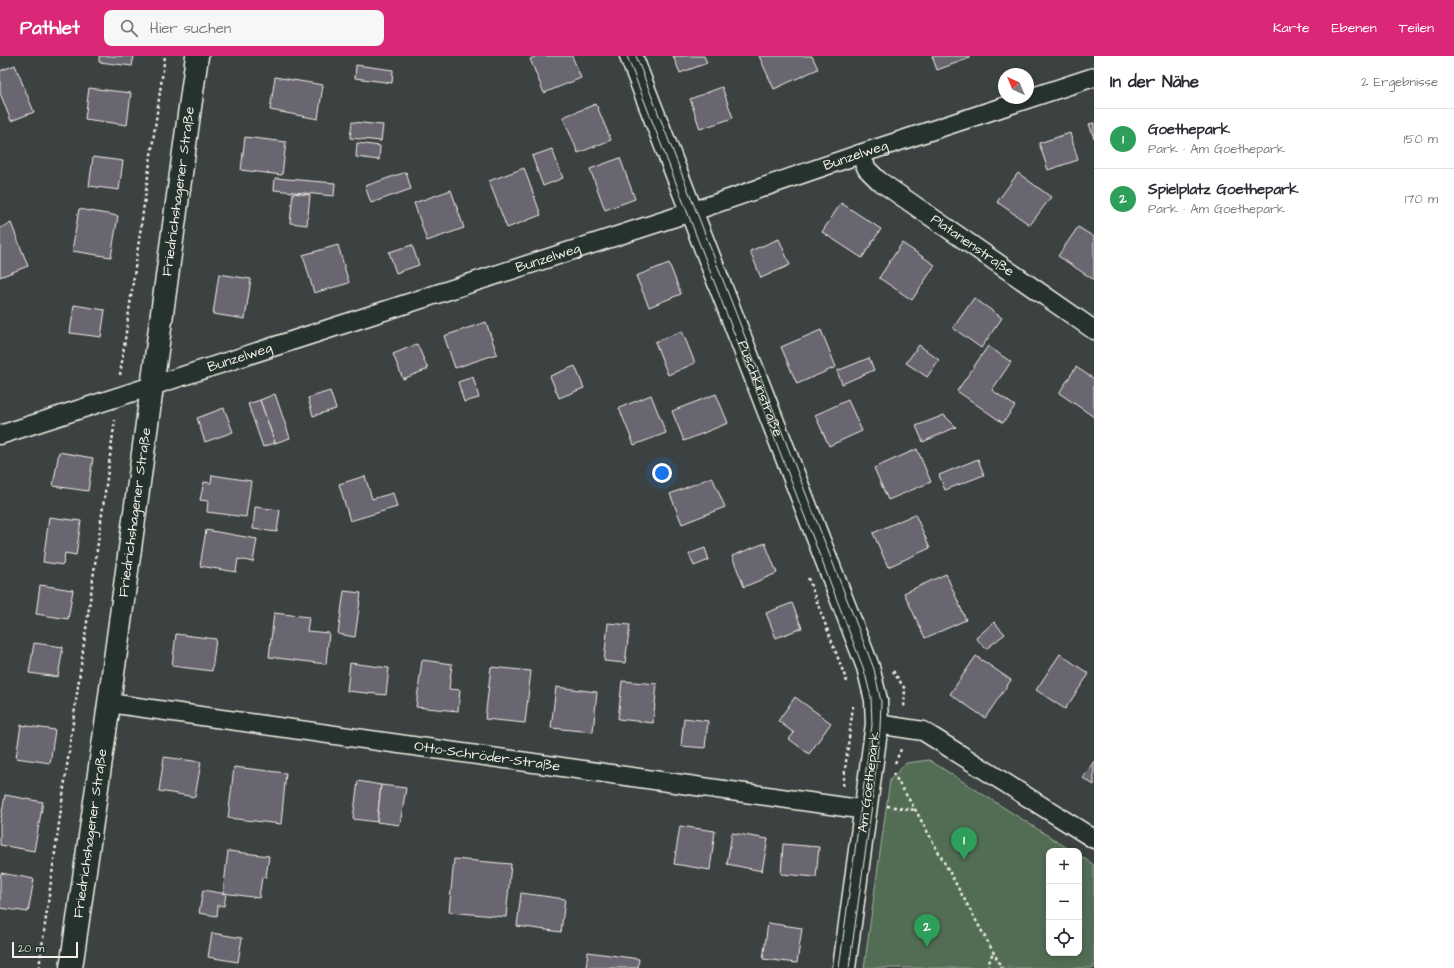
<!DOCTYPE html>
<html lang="de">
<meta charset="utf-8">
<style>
:root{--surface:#fff;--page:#f7f7f7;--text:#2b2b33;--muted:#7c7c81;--line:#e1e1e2;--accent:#db2777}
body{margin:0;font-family:"Architects Daughter",sans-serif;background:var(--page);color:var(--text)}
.controls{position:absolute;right:12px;bottom:12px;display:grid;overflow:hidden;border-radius:8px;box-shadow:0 2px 6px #0003}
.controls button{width:36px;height:36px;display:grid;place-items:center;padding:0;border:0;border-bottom:1px solid var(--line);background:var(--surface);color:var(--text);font:20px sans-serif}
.compass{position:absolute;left:998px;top:12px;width:36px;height:36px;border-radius:50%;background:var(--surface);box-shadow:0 2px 6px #0003;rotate:316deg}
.scale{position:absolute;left:12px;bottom:10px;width:66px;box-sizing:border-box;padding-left:4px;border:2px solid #f4f1e8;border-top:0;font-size:11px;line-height:14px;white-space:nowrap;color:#f4f1e8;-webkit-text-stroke:3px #26332d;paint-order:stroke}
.you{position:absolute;left:662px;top:417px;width:14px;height:14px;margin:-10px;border:3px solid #fff;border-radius:50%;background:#1a73e8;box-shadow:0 0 0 6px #1a73e833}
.badge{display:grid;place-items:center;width:26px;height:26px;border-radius:50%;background:var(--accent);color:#fff;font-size:13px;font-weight:700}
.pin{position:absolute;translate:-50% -33px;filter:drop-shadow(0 1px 2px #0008)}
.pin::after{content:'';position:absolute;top:21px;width:14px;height:12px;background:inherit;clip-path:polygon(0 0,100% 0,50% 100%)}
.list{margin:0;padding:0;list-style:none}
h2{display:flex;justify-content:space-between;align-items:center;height:52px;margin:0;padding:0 16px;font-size:17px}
h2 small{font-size:13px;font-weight:400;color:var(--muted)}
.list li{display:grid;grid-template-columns:26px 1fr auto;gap:12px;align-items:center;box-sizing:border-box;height:60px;padding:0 16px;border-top:1px solid var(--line)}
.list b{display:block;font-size:15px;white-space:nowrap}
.list p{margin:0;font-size:13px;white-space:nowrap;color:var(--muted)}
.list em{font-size:13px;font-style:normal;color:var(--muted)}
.icon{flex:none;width:22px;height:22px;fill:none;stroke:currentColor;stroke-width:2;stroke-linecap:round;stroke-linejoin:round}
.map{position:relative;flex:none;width:1094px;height:912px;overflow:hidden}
header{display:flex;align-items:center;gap:24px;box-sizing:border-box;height:56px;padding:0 20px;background:var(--accent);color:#fff}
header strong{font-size:19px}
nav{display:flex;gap:22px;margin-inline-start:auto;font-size:14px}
.search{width:280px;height:36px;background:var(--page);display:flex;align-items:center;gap:10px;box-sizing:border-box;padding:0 14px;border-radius:8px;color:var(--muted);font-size:15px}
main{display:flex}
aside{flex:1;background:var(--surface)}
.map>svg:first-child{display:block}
</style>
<header>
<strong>Pathlet</strong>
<div class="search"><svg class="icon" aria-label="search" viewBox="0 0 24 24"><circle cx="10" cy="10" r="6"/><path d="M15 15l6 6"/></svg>Hier suchen</div>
<nav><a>Karte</a><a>Ebenen</a><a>Teilen</a></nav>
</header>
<main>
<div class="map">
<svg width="1094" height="912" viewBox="0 0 1094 912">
<rect width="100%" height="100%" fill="#3b4241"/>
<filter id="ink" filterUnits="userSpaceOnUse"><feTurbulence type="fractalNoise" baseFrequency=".025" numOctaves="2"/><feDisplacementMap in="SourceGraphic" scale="8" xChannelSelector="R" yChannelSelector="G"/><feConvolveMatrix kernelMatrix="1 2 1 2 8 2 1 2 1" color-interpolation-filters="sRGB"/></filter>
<g filter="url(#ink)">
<path fill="#526d55" stroke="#a3af9e" d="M929 704 1072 795H1049V897H1079V799L1094 809V912H864L890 724 906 707Z"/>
<g fill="#6b6671" stroke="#f4f1e8">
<path d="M99 0H134L132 10 99 6Z"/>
<path d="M537 0H572L581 22 544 37 530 3Z"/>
<path d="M673 0H704L707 7 680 17Z"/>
<path d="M759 0H812L818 13 774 33Z"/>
<path d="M932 0H969L970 2 937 14Z"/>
<path d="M15 9 34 56 11 65 0 37V15Z"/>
<path d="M356 9 393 14 392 27 355 22Z"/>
<path d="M275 21 323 29 318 63 270 54Z"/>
<path d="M722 31 733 62 700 73 690 43Z"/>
<path d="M89 32 131 37 127 69 85 63Z"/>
<path d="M596 48 611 84 578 97 563 61Z"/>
<path d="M352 66 383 69 381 85 350 82Z"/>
<path d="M1094 67V82L1089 68Z"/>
<path d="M1070 77 1078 104 1048 114 1039 87Z"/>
<path d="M245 81 286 86 282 119 241 114Z"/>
<path d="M357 87 380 90 379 104 356 101Z"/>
<path d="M552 93 563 122 543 130 532 100Z"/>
<path d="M93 101 123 105 119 134 89 130Z"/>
<path d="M620 102 635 143 605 154 590 113Z"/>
<path d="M524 112 541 159 507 172 489 125Z"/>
<path d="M406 116 411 133 371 147 365 130Z"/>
<path d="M1018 117 1051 141 1030 169 997 146Z"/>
<path d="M275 122 335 127 334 140 274 134Z"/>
<path d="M451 134 464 172 427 185 414 147Z"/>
<path d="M293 137 310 139 307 169 290 167Z"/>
<path d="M841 147 881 173 862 202 822 176Z"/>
<path d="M79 153 118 160 111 201 72 195Z"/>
<path d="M11 167 28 210 0 221V172Z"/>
<path d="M1078 171 1094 181V224L1058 200Z"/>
<path d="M779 183 790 209 761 222 750 195Z"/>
<path d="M902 187 935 209 912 244 879 222Z"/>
<path d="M338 189 349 227 314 237 303 199Z"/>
<path d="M412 189 419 209 396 217 389 196Z"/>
<path d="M669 207 681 238 649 251 636 220Z"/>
<path d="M219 218 251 223 245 263 213 258Z"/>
<path d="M974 242 1002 262 981 292 953 272Z"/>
<path d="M74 249 105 254 101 281 70 277Z"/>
<path d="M486 266 497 298 455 312 444 280Z"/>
<path d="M821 274 836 311 797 328 781 291Z"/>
<path d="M682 275 695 307 668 319 655 286Z"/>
<path d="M417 288 428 313 403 323 393 298Z"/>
<path d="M919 289 939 304 927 321 906 307Z"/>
<path d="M988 290 1011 306 992 334 1015 350 1003 367 957 335Z"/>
<path d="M869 302 874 314 842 328 837 315Z"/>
<path d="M575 310 584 332 559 342 550 320Z"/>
<path d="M1076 311 1094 323V361L1059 337Z"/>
<path d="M473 321 479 342 464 346 458 326Z"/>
<path d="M330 335 336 353 313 360 308 342Z"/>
<path d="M275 338 290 382 275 387 260 344Z"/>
<path d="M716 338 728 367 684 385 672 355Z"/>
<path d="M651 339 666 377 634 389 619 352Z"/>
<path d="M260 344 275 387 263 391 248 348Z"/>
<path d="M848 344 862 375 829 390 815 359Z"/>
<path d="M224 352 233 376 205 386 197 362Z"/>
<path d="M944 359 956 371 923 386 916 370Z"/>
<path d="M917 393 931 426 888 444 874 412Z"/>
<path d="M59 396 93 402 88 435 53 430Z"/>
<path d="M978 403 984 419 945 434 939 419Z"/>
<path d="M212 419 251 425 246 461 207 456 208 445 200 444 204 426 211 427Z"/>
<path d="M365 420 372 443 393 437 397 451 350 465 339 428Z"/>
<path d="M712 421 725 451 682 468 670 438Z"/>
<path d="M255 451 280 454 277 476 253 473Z"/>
<path d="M915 458 930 492 888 511 873 477Z"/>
<path d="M49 461 81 465 76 499 65 497 63 509 43 506Z"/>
<path d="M206 474 257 483 253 506 238 503 236 516 200 510Z"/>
<path d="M765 487 777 517 744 531 732 500Z"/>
<path d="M705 492 709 504 694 510 689 498Z"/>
<path d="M946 518 966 564 925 582 904 537Z"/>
<path d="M40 529 73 534 68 563 36 558Z"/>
<path d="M344 535 361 537 355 581 338 578Z"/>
<path d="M792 547 802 572 776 582 766 557Z"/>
<path d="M274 557 309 561 307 575 329 577 326 608 269 601Z"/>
<path d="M994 566 1005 578 986 593 976 582Z"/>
<path d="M608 567 630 569 625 607 604 605Z"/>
<path d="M176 578 216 583 212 615 172 610Z"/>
<path d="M34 587 63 591 58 621 29 617Z"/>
<path d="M1060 598 1089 618 1065 653 1036 634Z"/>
<path d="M976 600 1011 624 985 662 950 638Z"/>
<path d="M422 604 452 608 449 633 460 634 458 655 416 651Z"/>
<path d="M350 607 389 612 386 639 347 635Z"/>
<path d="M491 611 531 615 525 667 485 663Z"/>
<path d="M622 625 657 628 653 667 618 663Z"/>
<path d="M556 631 597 636 593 676 551 672Z"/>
<path d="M795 641 831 667 809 698 789 683 794 677 778 665Z"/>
<path d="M684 662 708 665 705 692 681 690Z"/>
<path d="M21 669 55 674 50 707 16 702Z"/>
<path d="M164 701 201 706 195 741 159 735Z"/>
<path d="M1094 705V729L1083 722Z"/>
<path d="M234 711 286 717 281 768 228 762Z"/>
<path d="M358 725 381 729 377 766 353 763Z"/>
<path d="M381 729 406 732 400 769 377 766Z"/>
<path d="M5 739 43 746 34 795 0 789V768Z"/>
<path d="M680 770 715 775 710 814 674 808Z"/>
<path d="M732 777 768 783 762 815 727 808Z"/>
<path d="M783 788 819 791 816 821 781 818Z"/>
<path d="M228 795 269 800 266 821H262L259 842 223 837Z"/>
<path d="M454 803 511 808 506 861 449 856Z"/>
<path d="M1 817 34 823 28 856 0 852V825Z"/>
<path d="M203 834 226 838 224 850 218 849 217 860 199 857Z"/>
<path d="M521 837 565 843 561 876 517 870Z"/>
<path d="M768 867 802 872 797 907 763 903Z"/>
<path d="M212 877 242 882 238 906 208 901Z"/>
<path d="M588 896 639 903 638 912H586Z"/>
</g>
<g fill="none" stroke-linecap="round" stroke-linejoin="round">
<g stroke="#f4f1e8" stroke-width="21">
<g id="street">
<path id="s1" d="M860 98 867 113 878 124 1094 274"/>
<path id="s2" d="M0 379 688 157 860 98 1094 21"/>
<path id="s3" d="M109 647 866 754"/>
<path d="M877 668 923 675 1094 783"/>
</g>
</g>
<g stroke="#f4f1e8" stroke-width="25">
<g id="secondary">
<path id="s4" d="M631 0 868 611 876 644 877 668 844 912"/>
<path id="s5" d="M71 912 107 662 197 0"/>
</g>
</g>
<g stroke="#f4f1e8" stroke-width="2.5" stroke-dasharray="3 3" stroke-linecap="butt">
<path d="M120 319 165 0"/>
<path d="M808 522 847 626"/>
<path d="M893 615 905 633 904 653"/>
<path d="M895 707 902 691"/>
<path d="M893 717 916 755 1002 912"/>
<path d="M843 730 853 650"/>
<path d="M887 750 915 754"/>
<path d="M39 912 115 364"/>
<path d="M987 912 993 896"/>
</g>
<use href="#street" stroke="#26332d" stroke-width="18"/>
<use href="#secondary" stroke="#26332d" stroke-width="22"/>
<g stroke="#f4f1e8" stroke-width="1">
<path d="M627 0 864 614 871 641 872 669 839 912"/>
<path d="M636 0 874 613 881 646 880 672 872 749 849 912"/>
</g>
</g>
</g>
<g text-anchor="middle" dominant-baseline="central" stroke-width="3" stroke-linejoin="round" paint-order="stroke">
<g font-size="14" fill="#f4f1e8" stroke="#26332d">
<text stroke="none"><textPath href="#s2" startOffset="900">Bunzelweg</textPath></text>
<text stroke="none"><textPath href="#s5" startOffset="784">Friedrichshagener Straße</textPath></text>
<text stroke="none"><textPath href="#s1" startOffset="147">Platanenstraße</textPath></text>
<text stroke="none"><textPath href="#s2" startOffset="576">Bunzelweg</textPath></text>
<text stroke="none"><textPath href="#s2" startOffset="252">Bunzelweg</textPath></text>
<text stroke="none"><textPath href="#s4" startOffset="357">Puschkinstraße</textPath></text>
<text stroke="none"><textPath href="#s5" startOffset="460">Friedrichshagener Straße</textPath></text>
<text stroke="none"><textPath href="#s3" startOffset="382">Otto-Schröder-Straße</textPath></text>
<text transform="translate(869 726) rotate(-83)">Am Goethepark</text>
<text stroke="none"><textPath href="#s5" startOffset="136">Friedrichshagener Straße</textPath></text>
</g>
</g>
</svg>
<div class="controls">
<button>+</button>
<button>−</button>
<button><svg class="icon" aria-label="locate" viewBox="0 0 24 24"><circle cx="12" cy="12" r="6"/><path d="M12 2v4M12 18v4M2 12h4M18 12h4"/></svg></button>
</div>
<svg class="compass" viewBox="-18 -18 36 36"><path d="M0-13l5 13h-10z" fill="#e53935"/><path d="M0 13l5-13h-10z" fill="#7c7c81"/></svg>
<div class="scale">20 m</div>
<div class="you"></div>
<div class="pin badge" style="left:964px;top:804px;background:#2e9e5b">1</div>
<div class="pin badge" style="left:927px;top:891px;background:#2e9e5b">2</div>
</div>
<aside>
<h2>In der Nähe<small>2 Ergebnisse</small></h2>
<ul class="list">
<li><span class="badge" style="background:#2e9e5b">1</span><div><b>Goethepark</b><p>Park · Am Goethepark</p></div><em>150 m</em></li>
<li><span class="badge" style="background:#2e9e5b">2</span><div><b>Spielplatz Goethepark</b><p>Park · Am Goethepark</p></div><em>170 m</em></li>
</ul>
</aside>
</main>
